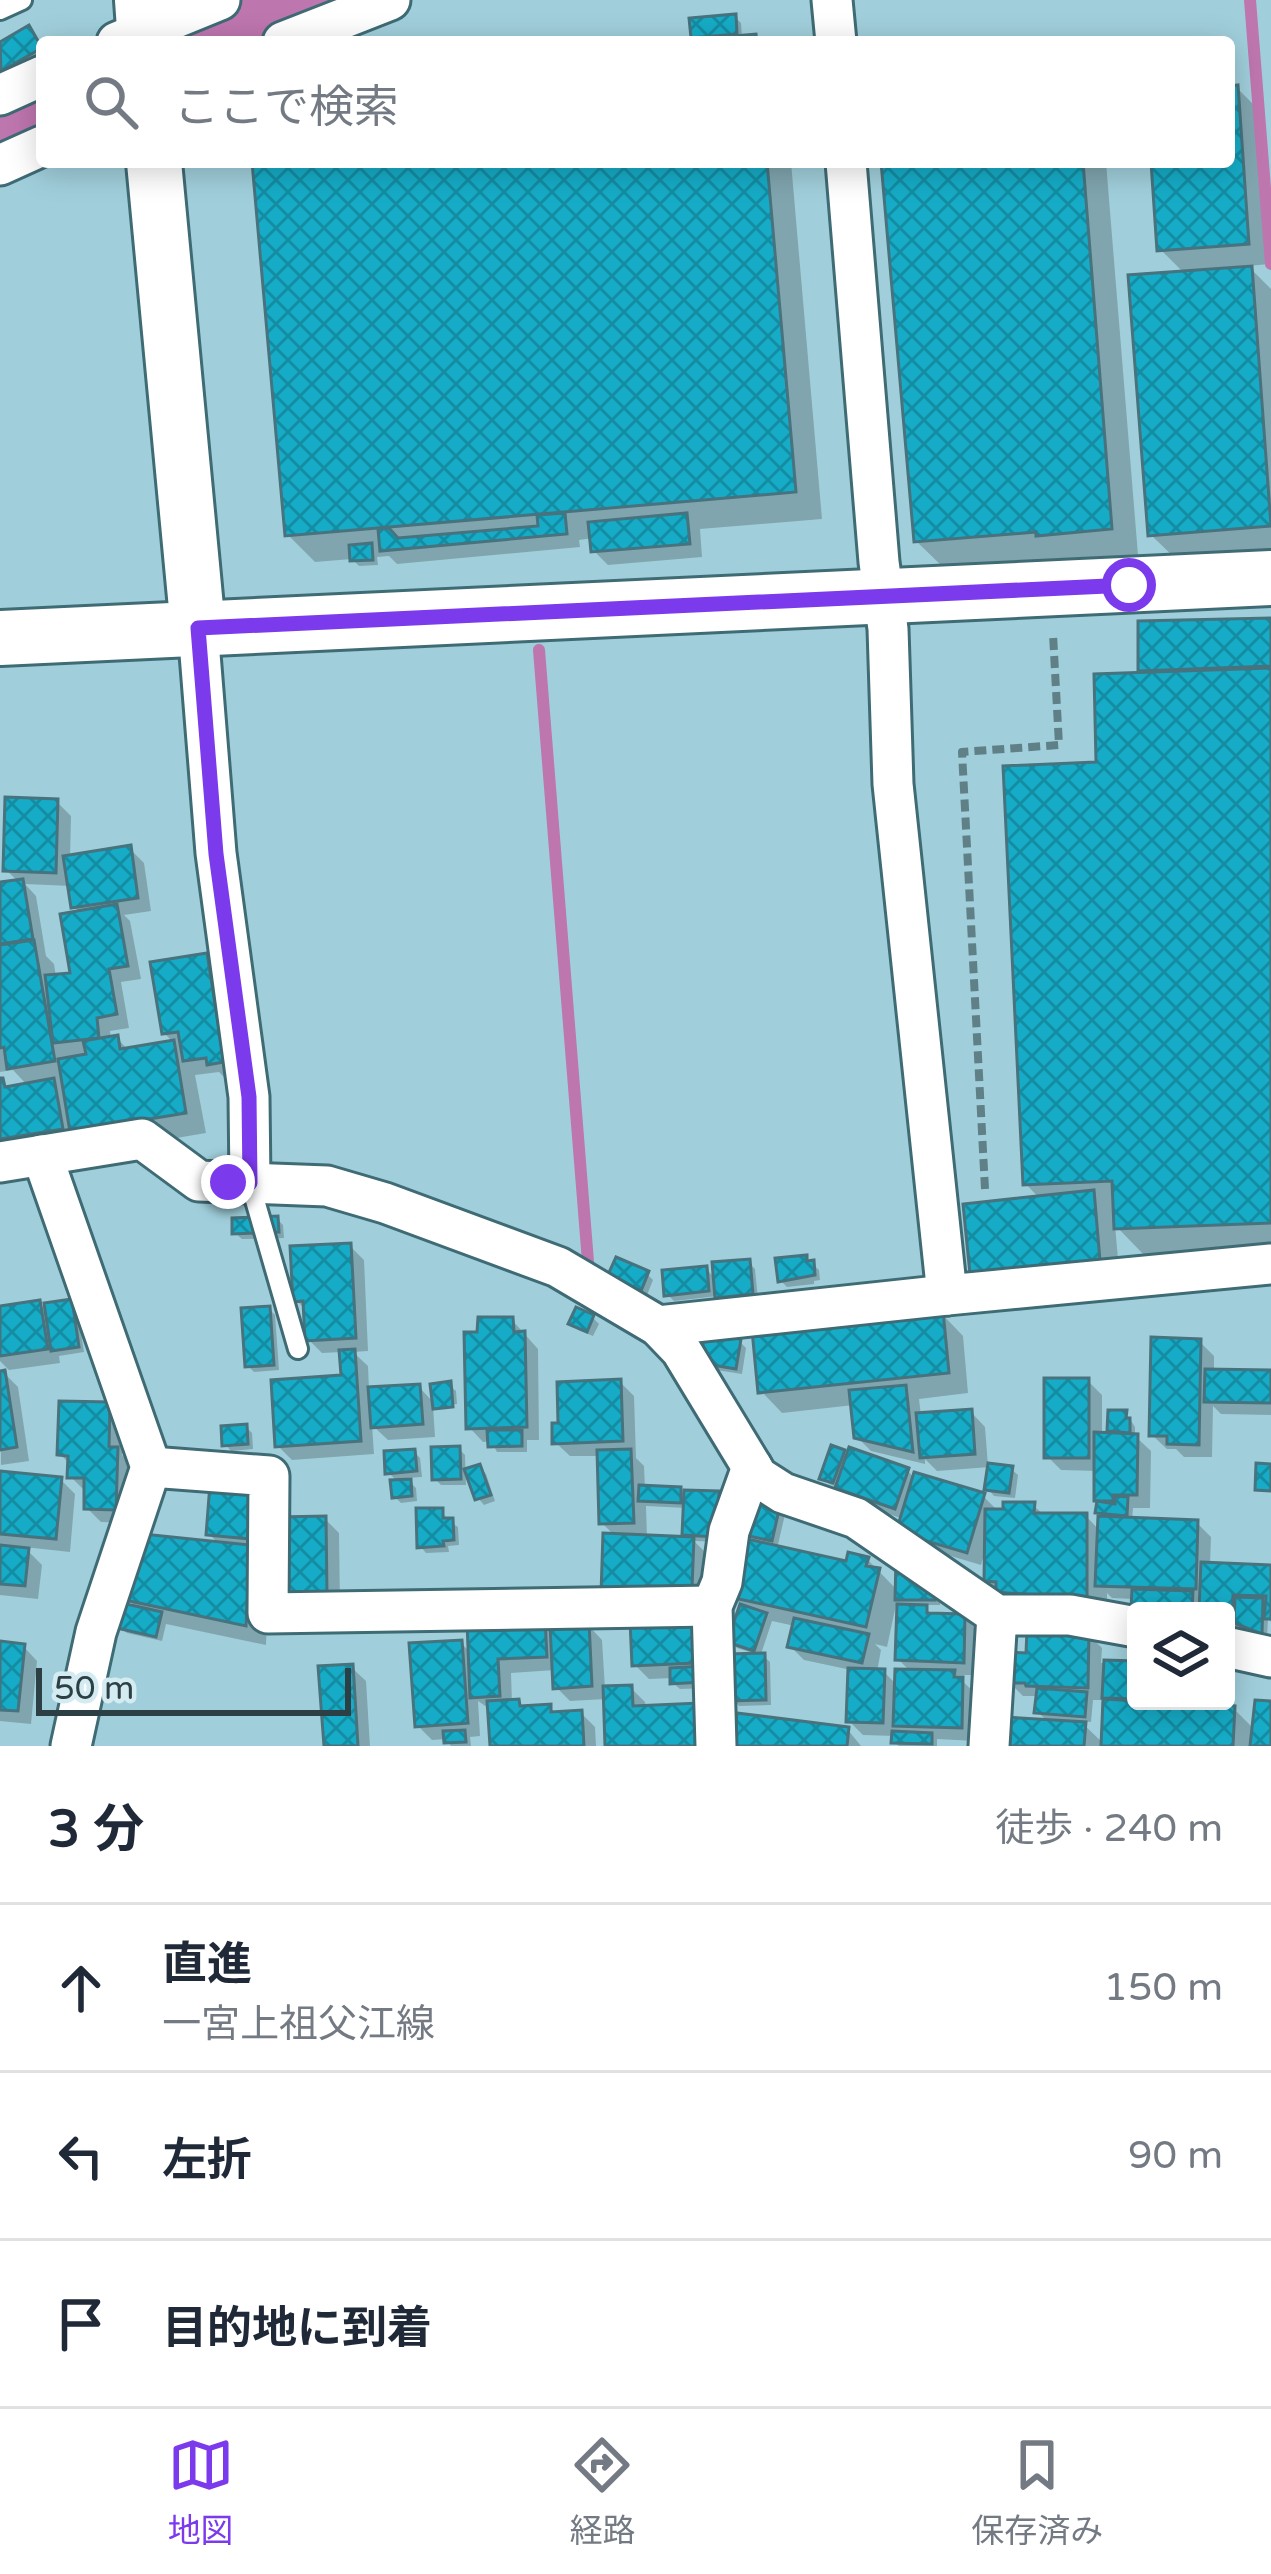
<!DOCTYPE html>
<html lang="ja">
<meta charset="utf-8">
<style>
:root{--surface:#fff;--page:#f6f6f7;--text:#1f2937;--muted:#747a83;--line:#e0e1e3;--accent:#7c3aed}
body{margin:0;font-family:"Varela Round","Noto Sans JP",sans-serif;background:var(--page);color:var(--text)}
.controls{position:absolute;right:36px;bottom:36px;display:grid;overflow:hidden;border-radius:12px;box-shadow:0 6px 30px #0003}
.controls button{width:108px;height:108px;display:grid;place-items:center;padding:0;border:0;border-bottom:3px solid var(--line);background:var(--surface);color:var(--text);font:60px sans-serif}
.scale{position:absolute;left:36px;bottom:30px;width:315px;box-sizing:border-box;padding-left:12px;border:6px solid #2c3f44;border-top:0;font-size:33px;line-height:42px;white-space:nowrap;color:#2c3f44;-webkit-text-stroke:9px #d4ebf1;paint-order:stroke}
.stop{position:absolute;width:36px;height:36px;margin:-27px;border:9px solid #7c3aed;border-radius:50%;background:#fff}
.stop.end{background:#7c3aed;border-color:#fff;box-shadow:0 3px 12px #0008}
.list{margin:0;padding:0;list-style:none}
h2{display:flex;justify-content:space-between;align-items:center;height:156px;margin:0;padding:0 48px;font-size:51px}
h2 small{font-size:39px;font-weight:400;color:var(--muted)}
.list li{display:grid;grid-template-columns:78px 1fr auto;gap:36px;align-items:center;box-sizing:border-box;height:168px;padding:0 48px;border-top:3px solid var(--line)}
.list b{display:block;font-size:45px;white-space:nowrap}
.list p{margin:0;font-size:39px;white-space:nowrap;color:var(--muted)}
.list em{font-size:39px;font-style:normal;color:var(--muted)}
.icon{flex:none;width:66px;height:66px;fill:none;stroke:currentColor;stroke-width:2;stroke-linecap:round;stroke-linejoin:round}
.map{position:relative;flex:none;width:1271px;height:1746px;overflow:hidden}
.search{position:absolute;background:var(--surface);box-shadow:0 6px 30px #0003;left:36px;right:36px;top:36px;height:132px;display:flex;align-items:center;gap:30px;box-sizing:border-box;padding:0 42px;border-radius:12px;color:var(--muted);font-size:45px}
.sheet{height:660px;background:var(--surface)}
nav{display:flex;justify-content:space-around;align-items:center;box-sizing:border-box;height:168px;border-top:3px solid var(--line);background:var(--surface);font-size:33px;color:var(--muted)}
nav a{display:grid;justify-items:center;gap:6px}
nav .on{color:var(--accent)}
.map>svg:first-child{display:block}
</style>
<div class="map">
<svg width="1271" height="1746" viewBox="0 0 1271 1746">
<defs>
<pattern id="building-cross-hatch" width="8" height="8" patternUnits="userSpaceOnUse" patternTransform="scale(3)"><rect width="8" height="8" fill="#16acc7"/><path d="M0 0l8 8M0 8l8-8" fill="none" stroke="#148da3"/></pattern>
</defs>
<rect width="100%" height="100%" fill="#a0cfdb"/>
<g fill="#0003" fill-rule="evenodd">
<path d="M735 17 741 23 742 38 755 37 760 42H697L694 36Z"/>
<path d="M29 29 42 48V58L10 76 0 63V45Z"/>
<path d="M1237 88 1258 109 1269 264 1248 266 1271 289V555L1179 562 1151 535 1185 274 1160 249 1154 162H1229V89Z"/>
<path d="M255 162H791L822 519 700 529 702 557 608 565 594 551 593 538 579 540 580 547 397 564 389 556 377 557 378 565 359 566 352 559 315 562 288 535Z"/>
<path d="M884 162H1106L1138 555 1066 562 1062 558 944 568 916 541Z"/>
<path d="M1271 621V1250L1144 1255 1115 1225 1120 1281 995 1294 1040 1199 1026 1184 1100 765 1148 676 1141 669Z"/>
<path d="M57 802 71 816 70 858 130 849 144 863 151 911 124 915 130 921 141 979 121 982 129 1028 110 1031 111 1039 117 1038 129 1051 174 1043 164 1033 206 956 220 970 236 1075 224 1077 219 1072 195 1075 206 1133 94 1152 0 1155V1081L10 1089 28 1086 13 1070 0 1072V885L19 882 6 870ZM25 884 71 886 74 907 81 913 74 975 56 977 54 964 46 956 36 896Z"/>
<path d="M277 1219 283 1225 284 1238 242 1239 235 1233Z"/>
<path d="M350 1246 364 1260 368 1351 353 1352 368 1366 369 1390 419 1387 435 1404 449 1385 456 1391 457 1404 437 1406V1409L433 1405 435 1437 388 1440 372 1425 374 1454 292 1460 278 1446 344 1378 342 1352 322 1353 308 1339 307 1311 296 1300Z"/>
<path d="M806 1258 819 1270 820 1280 814 1281V1284L787 1287 780 1280Z"/>
<path d="M748 1262 755 1269 758 1299 724 1303 718 1296 674 1301 667 1294 706 1269 716 1279Z"/>
<path d="M647 1274 653 1280 647 1295 617 1282Z"/>
<path d="M71 1302 77 1308 84 1352 59 1356 60 1363 9 1370 0 1361V1309L39 1303 49 1313Z"/>
<path d="M269 1309 275 1315 279 1370 254 1372 248 1366Z"/>
<path d="M942 1314 963 1336 968 1393 919 1399 921 1416 971 1412 985 1427 988 1466 1011 1469 1018 1475 1015 1498 994 1496 988 1489 990 1467 937 1471 925 1459V1464L871 1451 857 1437 854 1405 782 1413 761 1391Z"/>
<path d="M592 1317 599 1324 593 1336 578 1330 571 1324Z"/>
<path d="M512 1320 538 1349 539 1440H527V1452H497L491 1441 483 1442 469 1427 480 1335Z"/>
<path d="M740 1342 746 1348 742 1374 716 1370 709 1363Z"/>
<path d="M1200 1342 1214 1356V1372L1271 1373V1415L1221 1414 1213 1406 1212 1457H1184L1176 1449H1167L1152 1435Z"/>
<path d="M4 1373 18 1387 29 1461 1 1465 0 1374Z"/>
<path d="M1088 1381 1102 1395V1436H1116L1110 1430 1126 1413 1135 1427V1436L1151 1451 1150 1508H1133L1132 1521 1197 1523 1211 1537 1210 1565 1271 1568V1622L1268 1619 1267 1638 1245 1630V1637L1226 1636V1611H1137L1134 1599 1112 1598 1107 1593V1619L1020 1612 987 1580 986 1548 981 1565 914 1545 903 1519 853 1501 840 1488 829 1484 822 1478 843 1452 849 1458 908 1471 915 1479 983 1496 999 1512 1033 1505 1045 1516H1086L1100 1531 1106 1519 1098 1512 1097 1471 1061 1470 1047 1456Z"/>
<path d="M620 1382 634 1396 636 1458 644 1466 645 1489 680 1490 687 1497 717 1494 724 1500 722 1542 694 1541 707 1554 705 1601 658 1609 616 1537 602 1523 600 1456H570L555 1442ZM646 1506 686 1508 685 1534 691 1539 647 1538Z"/>
<path d="M109 1405 123 1420 122 1455 131 1464 129 1523 101 1522 87 1508 84 1490 70 1476V1464L60 1454Z"/>
<path d="M246 1427 252 1433 253 1449 231 1451 225 1444Z"/>
<path d="M459 1449 465 1455 466 1485H441L435 1479Z"/>
<path d="M414 1452 420 1458 422 1477 406 1478 416 1488 417 1501 401 1503 394 1496 399 1483 388 1472Z"/>
<path d="M480 1468 486 1474 495 1501 484 1505 478 1498Z"/>
<path d="M0 1474 61 1480 75 1494 70 1552 24 1547 42 1565 38 1599 0 1595Z"/>
<path d="M254 1491 269 1569 266 1645 166 1624 162 1641 127 1633 120 1627 139 1610 128 1599 220 1545 209 1534Z"/>
<path d="M756 1498 786 1510 777 1549 848 1564 867 1559 898 1591 940 1593V1605H923L934 1617H964L978 1631 977 1675H956L976 1694 975 1741 937 1739V1746H899L894 1741 895 1736 863 1735 849 1721 851 1670 804 1660 790 1646 795 1626 772 1621 761 1654 770 1662 771 1705 739 1706 732 1699 759 1655 737 1648 731 1641 742 1606 733 1596 758 1545 748 1534ZM896 1605H900L898 1659 911 1672 897 1685 884 1672H877L881 1650 875 1644 887 1647Z"/>
<path d="M442 1511 448 1521 458 1527 459 1545 448 1546 449 1552 426 1553 420 1546Z"/>
<path d="M325 1519 339 1533 340 1608 296 1609Z"/>
<path d="M692 1620 707 1688 680 1689 673 1683V1678L649 1679 635 1665Z"/>
<path d="M470 1625H588L602 1640 605 1689 631 1688 645 1702 646 1708 608 1746 606 1699 570 1701 556 1687 555 1670 511 1673 512 1703 518 1702 524 1708 549 1707 557 1714 581 1713 595 1727 596 1746H493L491 1710 478 1701 480 1736 470 1737 471 1746H451L446 1739 432 1740 418 1726 461 1643 471 1653Z"/>
<path d="M1088 1634 1102 1648 1101 1663 1136 1664V1701H1151V1705L1234 1709 1255 1730 1271 1704V1746H1006L1049 1723 1038 1712 1039 1696H1023L1009 1682 1029 1656ZM1093 1700H1106L1104 1744 1080 1721 1091 1722Z"/>
<path d="M0 1644 23 1646 37 1661 31 1724 0 1721Z"/>
<path d="M351 1667 366 1681 370 1746H327Z"/>
<path d="M848 1730 861 1746H736Z"/>
</g>
<g fill="none" stroke-linecap="round" stroke-linejoin="round">
<g stroke="#be76af" stroke-width="12">
<path d="M1250 0 1271 264"/>
<path d="M539 650 589 1274"/>
</g>
<g stroke="#be76af" stroke-width="75">
<path d="M198 42 303 0"/>
<path d="M0 126 42 108"/>
</g>
</g>
<g fill="url(#building-cross-hatch)" stroke="#47737e" stroke-width="3">
<path d="M736 14 737 34 691 38 689 18Z"/>
<path d="M29 25 42 48 1 71 0 42Z"/>
<path d="M756 34 757 42H662Z"/>
<path d="M1238 85 1249 244 1157 251 1151 162H1229V86Z"/>
<path d="M252 162H767L796 492 285 536Z"/>
<path d="M881 162H1083L1112 529 1036 536V532L914 542Z"/>
<path d="M1252 266 1271 526 1148 536 1128 275Z"/>
<path d="M565 513 567 534 380 551 378 529 389 528 398 538 538 526 537 515Z"/>
<path d="M687 513 690 544 591 552 588 522Z"/>
<path d="M372 543 373 560 350 561 349 545Z"/>
<path d="M1271 618V666L1138 671V621Z"/>
<path d="M1271 668V1223L1114 1229 1112 1181 1023 1185 1003 766 1096 762 1094 674Z"/>
<path d="M5 797 58 799 56 873 3 871Z"/>
<path d="M131 845 138 898 71 908 63 856Z"/>
<path d="M23 879 33 939 0 944V882Z"/>
<path d="M117 904 128 966 109 969 117 1014 97 1018 99 1038 53 1043 45 975 70 973 60 914Z"/>
<path d="M34 940 55 1061 7 1069 4 1047 0 1048V945Z"/>
<path d="M207 953 224 1062 207 1065 206 1058 183 1061 178 1032 162 1034 150 962Z"/>
<path d="M118 1035 120 1049 174 1040 186 1113 70 1132 58 1059 86 1054 83 1041Z"/>
<path d="M0 1078H3L5 1087 54 1078 63 1129 0 1139Z"/>
<path d="M1094 1190 1100 1261 970 1274 963 1204Z"/>
<path d="M278 1216 279 1232 232 1234V1218Z"/>
<path d="M351 1243 356 1338 305 1341 303 1301 293 1302 290 1246Z"/>
<path d="M807 1255V1261L814 1260 815 1275 778 1282 775 1258Z"/>
<path d="M616 1257 649 1271 641 1291 607 1277Z"/>
<path d="M750 1259 753 1294 715 1298 712 1262Z"/>
<path d="M707 1266 709 1291 664 1296 662 1270Z"/>
<path d="M72 1299 79 1347 51 1351 44 1303Z"/>
<path d="M40 1300 48 1349 0 1356V1306Z"/>
<path d="M270 1306 274 1365 245 1367 241 1308Z"/>
<path d="M576 1307 594 1315 587 1332 568 1324Z"/>
<path d="M943 1311 949 1373 758 1393 752 1330Z"/>
<path d="M478 1317H513L514 1332 525 1331 527 1427 466 1429 464 1332H477Z"/>
<path d="M712 1333 741 1339 736 1369 706 1364 702 1352 704 1337Z"/>
<path d="M1151 1337 1201 1339 1199 1445 1167 1444V1436H1149Z"/>
<path d="M355 1349 361 1441 275 1447 271 1380 341 1375 339 1350Z"/>
<path d="M1205 1369 1271 1370V1403L1204 1402Z"/>
<path d="M5 1370 17 1447 0 1450V1371Z"/>
<rect x="1044" y="1378" width="45" height="80"/>
<path d="M621 1379 623 1441 552 1444V1423H558L557 1382Z"/>
<path d="M451 1381 453 1407 433 1409 430 1384Z"/>
<path d="M420 1384 423 1424 371 1428 368 1387Z"/>
<path d="M906 1385 913 1452 854 1438 849 1390Z"/>
<path d="M59 1401 110 1402 109 1447H118L116 1510 84 1509V1478H67L68 1456 57 1455Z"/>
<path d="M972 1409 975 1454 920 1458 916 1413Z"/>
<path d="M1108 1410H1127L1126 1418H1130V1433L1107 1431Z"/>
<path d="M247 1424 248 1444 222 1446 221 1426Z"/>
<path d="M487 1430H522V1446L488 1447Z"/>
<path d="M1094 1432 1138 1434 1137 1495H1113V1501H1094Z"/>
<path d="M831 1445 845 1450 833 1483 819 1479Z"/>
<path d="M460 1446 461 1479 432 1480 431 1447Z"/>
<path d="M849 1447 909 1468 895 1509 835 1488Z"/>
<path d="M415 1449 417 1471 385 1474 384 1451Z"/>
<path d="M631 1449 634 1523 599 1524 597 1450Z"/>
<path d="M988 1463 1013 1466 1009 1493 984 1490Z"/>
<path d="M1256 1463 1271 1464V1491L1255 1490Z"/>
<path d="M480 1464 491 1495 475 1500 464 1469Z"/>
<path d="M0 1471 62 1477 56 1539 0 1534Z"/>
<path d="M914 1472 985 1493 967 1553 896 1532Z"/>
<path d="M411 1479 412 1496 392 1498 390 1480Z"/>
<path d="M210 1484 255 1488 251 1539 206 1535Z"/>
<path d="M639 1485 681 1487V1503L638 1501Z"/>
<path d="M684 1490 719 1491 717 1537 682 1535Z"/>
<path d="M753 1495 781 1501 772 1541 744 1535Z"/>
<path d="M1115 1496 1128 1497 1127 1516 1095 1513 1097 1501 1115 1504Z"/>
<path d="M1003 1502H1035L1034 1513H1087V1599L996 1592V1582L984 1581 985 1509H1003Z"/>
<path d="M416 1508H443V1518H453L454 1540 443 1541 444 1546 417 1548Z"/>
<path d="M326 1516 327 1595 279 1596 278 1517Z"/>
<path d="M1098 1516 1198 1520 1196 1589 1095 1586Z"/>
<path d="M603 1533 694 1537 692 1588 646 1586 645 1596 601 1594Z"/>
<path d="M143 1534 250 1545 246 1626 125 1600Z"/>
<path d="M743 1538 846 1561 848 1552 869 1557 866 1566 880 1568 866 1627 730 1597Z"/>
<path d="M0 1545 29 1548 25 1586 0 1584Z"/>
<path d="M896 1558 935 1583V1600H895Z"/>
<path d="M1201 1562 1271 1565V1619H1264L1266 1596 1233 1595 1232 1624H1226V1611H1199Z"/>
<path d="M1132 1589 1193 1591 1192 1611 1131 1609Z"/>
<path d="M1235 1597 1263 1598 1262 1634 1234 1623Z"/>
<path d="M122 1603 162 1612 156 1637 117 1628Z"/>
<path d="M740 1604 767 1613 754 1651 727 1642Z"/>
<path d="M897 1604 927 1605V1613L965 1614 964 1663 895 1660Z"/>
<path d="M693 1617 695 1663 632 1666 630 1620Z"/>
<path d="M545 1618 547 1657 498 1659 500 1696 470 1698 467 1622Z"/>
<path d="M794 1618 869 1634 862 1663 787 1647Z"/>
<path d="M589 1622 592 1686 553 1689 550 1624Z"/>
<path d="M1027 1630 1089 1631 1088 1688 1026 1686 1025 1683H1006L1007 1652 1026 1653Z"/>
<path d="M462 1640 468 1723 415 1727 409 1643Z"/>
<path d="M0 1641 25 1644 18 1711 0 1710Z"/>
<path d="M765 1653 766 1700 729 1701 728 1654Z"/>
<path d="M1104 1660 1136 1661V1699L1102 1698Z"/>
<path d="M353 1664 358 1746H324L318 1666Z"/>
<path d="M702 1666V1682L670 1684V1668Z"/>
<path d="M848 1668 885 1669 883 1723 846 1722Z"/>
<path d="M895 1669 955 1670 954 1677H963L962 1728 893 1726Z"/>
<path d="M632 1685 633 1706 699 1703 701 1746H605L603 1686Z"/>
<path d="M1037 1688 1087 1692 1085 1717 1034 1713Z"/>
<path d="M519 1699 520 1706 551 1704V1712L582 1710 584 1746H490L487 1701Z"/>
<path d="M1103 1699 1235 1706 1233 1746H1101Z"/>
<path d="M1255 1700 1271 1701V1746H1250Z"/>
<path d="M737 1713 849 1727 847 1746H733Z"/>
<path d="M1004 1717 1086 1722 1084 1746H1003Z"/>
<path d="M465 1730 466 1742 444 1743 443 1731Z"/>
<path d="M892 1731 932 1733V1744L891 1743Z"/>
</g>
<g fill="none" stroke-linecap="round" stroke-linejoin="round">
<g stroke="#3f6b75" stroke-width="24">
<g id="lane">
<path d="M0 10 22 0"/>
<path d="M250 1183 298 1349"/>
</g>
</g>
<g stroke="#3f6b75" stroke-width="45">
<g id="street">
<path d="M832 0 836 42"/>
<path d="M117 42 220 0"/>
<path d="M283 42 390 0"/>
<path d="M0 95 42 76"/>
<path d="M846 162 879 562 888 629 893 784 947 1295"/>
<path d="M0 165 42 146"/>
<path d="M198 629 216 853 249 1097 250 1183"/>
<path d="M42 1155 151 1467 96 1632 71 1746"/>
<path d="M0 1162 142 1139 199 1181 327 1186 385 1203 558 1267 658 1326 681 1350 758 1477 783 1493 856 1518 997 1615H1070L1136 1627"/>
<path d="M658 1326 947 1295 1271 1264"/>
<path d="M151 1467 269 1476 268 1613 712 1606"/>
<path d="M1226 1647 1271 1657"/>
<path d="M716 1746 712 1606 722 1582 729 1531 752 1467"/>
<path d="M989 1746 997 1615"/>
</g>
</g>
<g stroke="#3f6b75" stroke-width="60">
<g id="secondary">
<path d="M142 0 145 42"/>
<path d="M154 162 198 629"/>
<path d="M0 638 1271 578"/>
</g>
</g>
<path stroke="#608088" stroke-width="8" stroke-dasharray="12 6" stroke-linecap="butt" d="M985 1189 962 752 1059 745 1053 634"/>
<use href="#lane" stroke="#fff" stroke-width="18"/>
<use href="#street" stroke="#fff" stroke-width="39"/>
<use href="#secondary" stroke="#fff" stroke-width="54"/>
</g>
<g fill="none" stroke-linecap="round" stroke-linejoin="round">
<path stroke="#7c3aed" stroke-width="15" d="M228 1182 250 1183 249 1097 216 854 198 628 1129 585"/>
</g>
</svg>
<div class="controls">
<button><svg class="icon" aria-label="layers" viewBox="0 0 24 24"><path d="M12 4l9 5-9 5-9-5zM3 14l9 5 9-5"/></svg></button>
</div>
<div class="scale">50 m</div>
<div class="stop" style="left:1129px;top:585px"></div>
<div class="stop end" style="left:228px;top:1182px"></div>
<div class="search"><svg class="icon" aria-label="search" viewBox="0 0 24 24"><circle cx="10" cy="10" r="6"/><path d="M15 15l6 6"/></svg>ここで検索</div>
</div>
<section class="sheet">
<h2>3 分<small>徒歩 · 240 m</small></h2>
<ul class="list">
<li><svg class="icon" aria-label="ahead" viewBox="0 0 24 24"><path d="M12 20V5M6 11l6-6 6 6"/></svg><div><b>直進</b><p>一宮上祖父江線</p></div><em>150 m</em></li>
<li><svg class="icon" aria-label="left" viewBox="0 0 24 24"><path d="M17 20v-9H6M10 6l-5 5 5 5"/></svg><div><b>左折</b></div><em>90 m</em></li>
<li><svg class="icon" aria-label="arrive" viewBox="0 0 24 24"><path d="M6 21V4h12l-3 4 3 4H6"/></svg><div><b>目的地に到着</b></div></li>
</ul>
</section>
<nav>
<a class="on"><svg class="icon" aria-label="map" viewBox="0 0 24 24"><path d="M3 6l6-2 6 2 6-2v14l-6 2-6-2-6 2zM9 4v14M15 6v14"/></svg>地図</a>
<a><svg class="icon" aria-label="directions" viewBox="0 0 24 24"><path d="M12 3l9 9-9 9-9-9zM9 14v-3h6M13 9l2 2-2 2"/></svg>経路</a>
<a><svg class="icon" aria-label="saved" viewBox="0 0 24 24"><path d="M7 4h10v16l-5-4-5 4z"/></svg>保存済み</a>
</nav>
